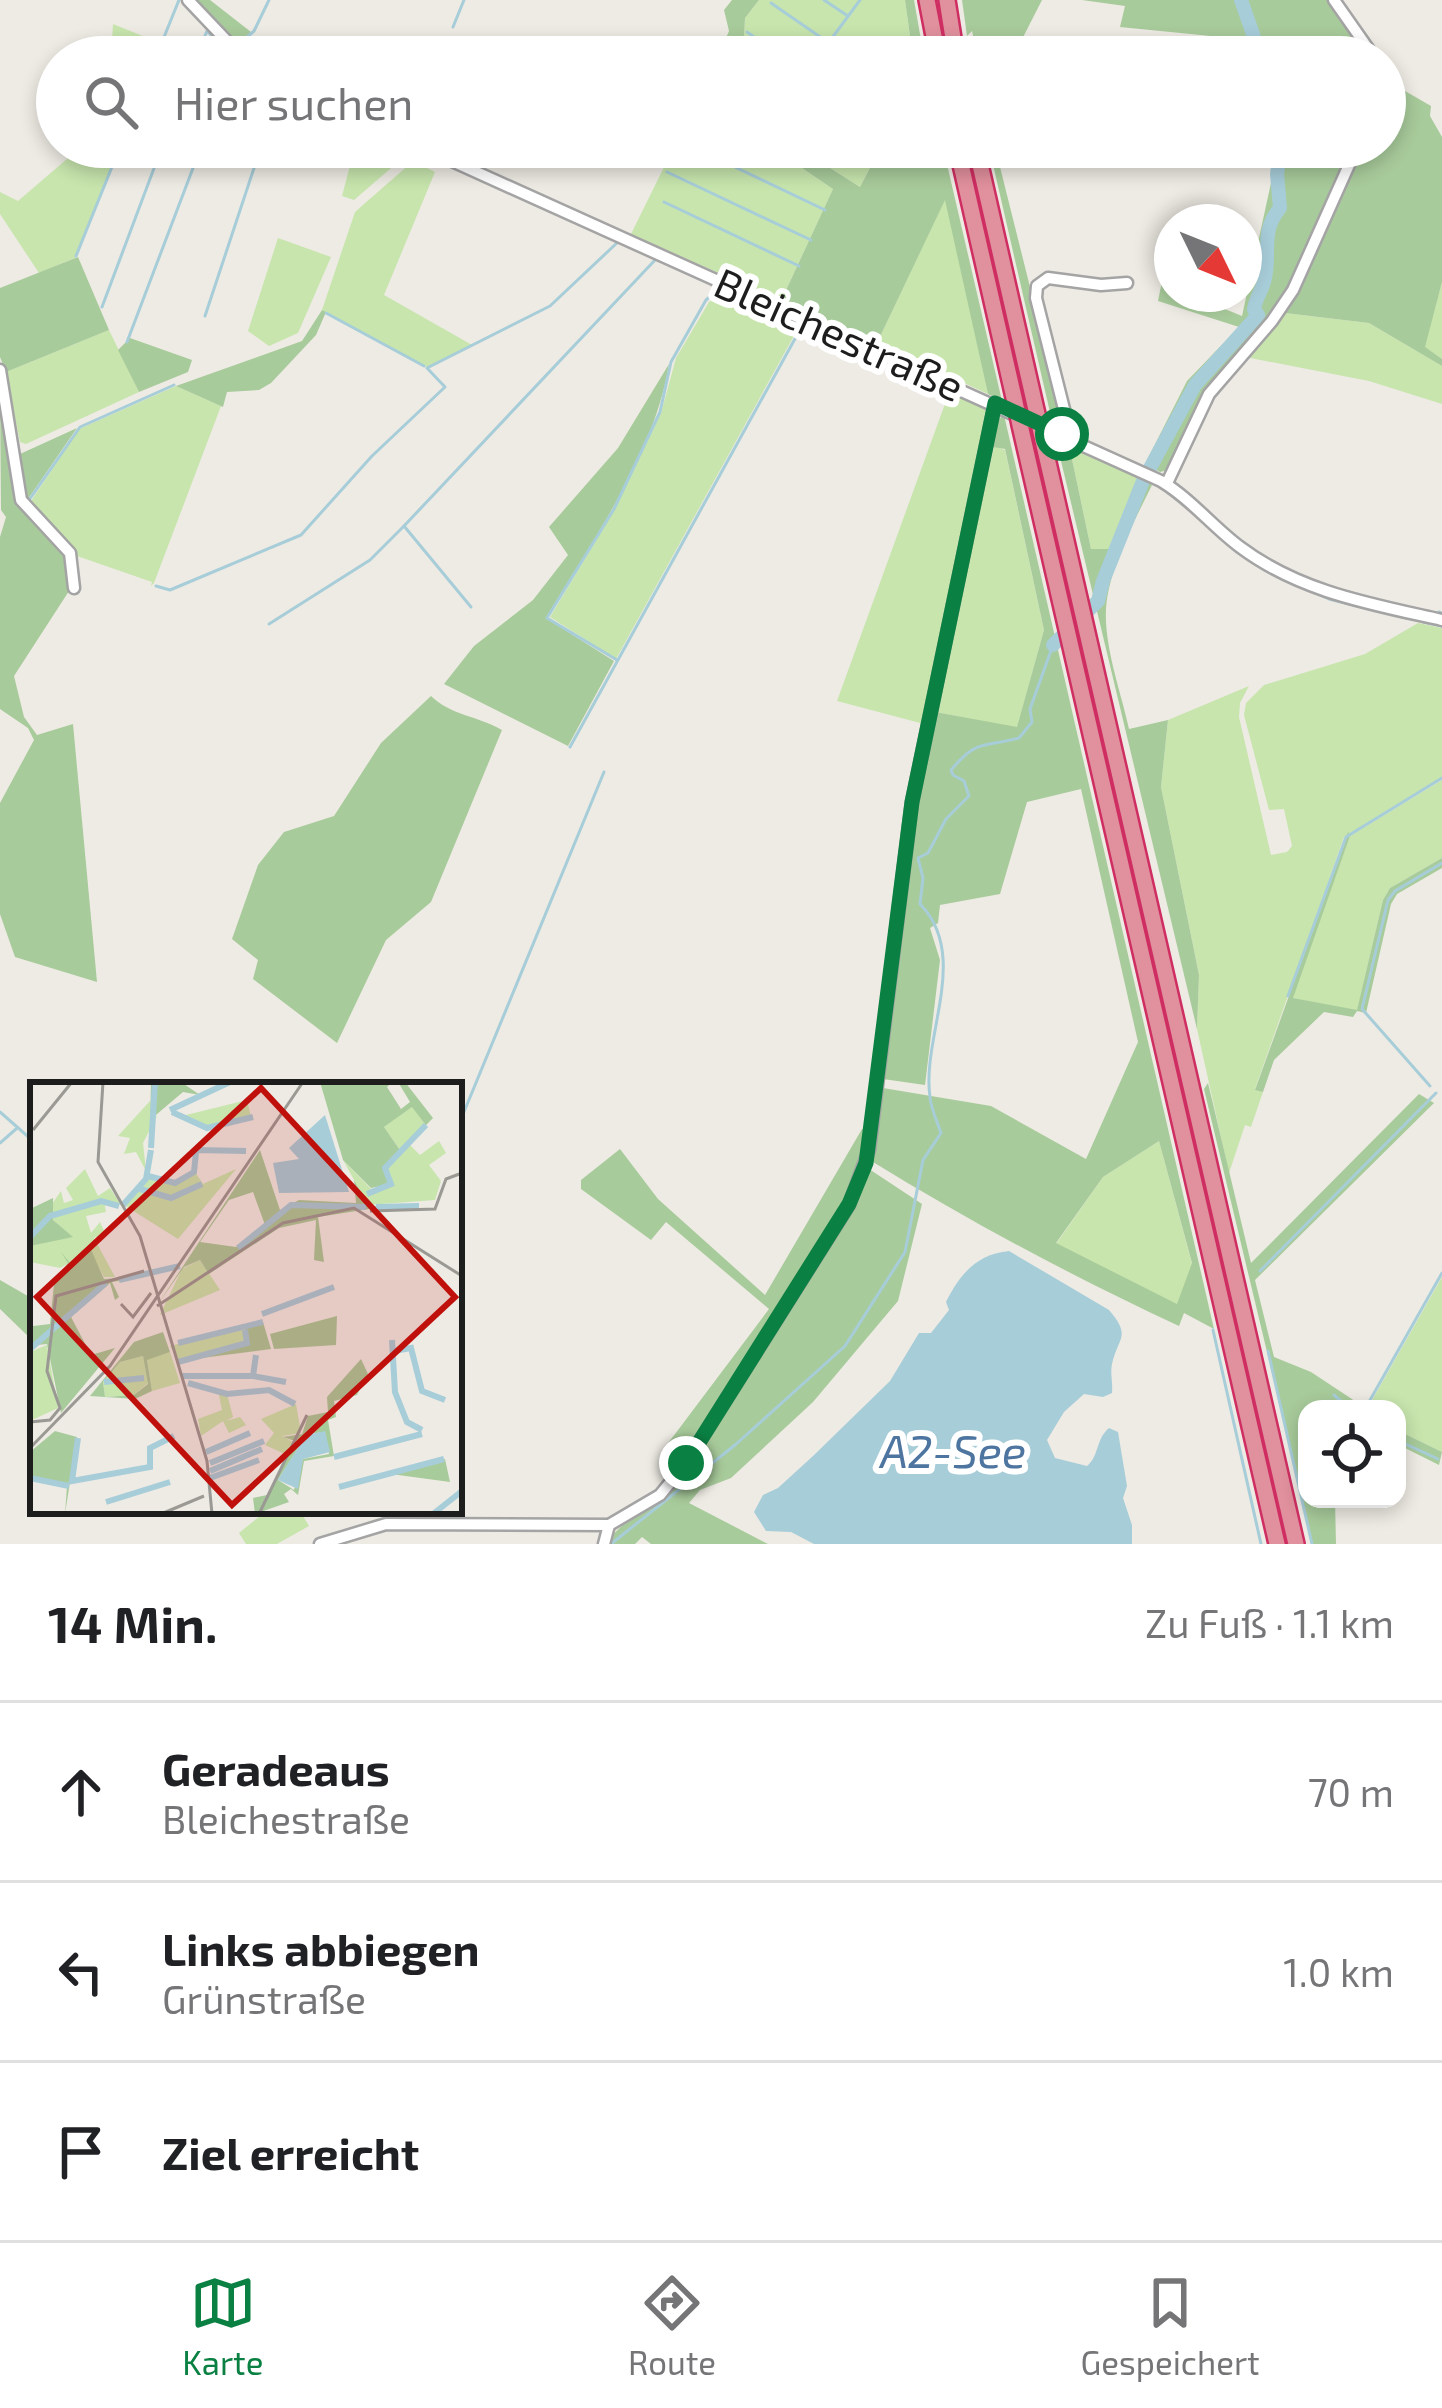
<!DOCTYPE html>
<html lang="de">
<meta charset="utf-8">
<style>
:root{--surface:#fff;--page:#f6f6f6;--text:#202124;--muted:#757577;--line:#e0e0e0;--accent:#0b8043}
body{margin:0;font-family:"Exo 2",sans-serif;background:var(--page);color:var(--text)}
.controls{position:absolute;right:36px;bottom:36px;display:grid;overflow:hidden;border-radius:24px;box-shadow:0 6px 18px #0003}
.controls button{width:108px;height:108px;display:grid;place-items:center;padding:0;border:0;border-bottom:3px solid var(--line);background:var(--surface);color:var(--text);font:60px sans-serif}
.compass{position:absolute;left:1154px;top:204px;width:108px;height:108px;border-radius:50%;background:var(--surface);box-shadow:0 6px 18px #0003;rotate:133deg}
.stop{position:absolute;width:36px;height:36px;margin:-27px;border:9px solid #0b8043;border-radius:50%;background:#fff}
.stop.end{background:#0b8043;border-color:#fff;box-shadow:0 3px 12px #0008}
.list{margin:0;padding:0;list-style:none}
h2{display:flex;justify-content:space-between;align-items:center;height:156px;margin:0;padding:0 48px;font-size:51px}
h2 small{font-size:39px;font-weight:400;color:var(--muted)}
.list li{display:grid;grid-template-columns:78px 1fr auto;gap:36px;align-items:center;box-sizing:border-box;height:180px;padding:0 48px;border-top:3px solid var(--line)}
.list b{display:block;font-size:45px;white-space:nowrap}
.list p{margin:0;font-size:39px;white-space:nowrap;color:var(--muted)}
.list em{font-size:39px;font-style:normal;color:var(--muted)}
.icon{flex:none;width:66px;height:66px;fill:none;stroke:currentColor;stroke-width:2;stroke-linecap:round;stroke-linejoin:round}
.map{position:relative;flex:none;width:1442px;height:1544px;overflow:hidden}
.search{position:absolute;background:var(--surface);box-shadow:0 6px 18px #0003;left:36px;right:36px;top:36px;height:132px;display:flex;align-items:center;gap:30px;box-sizing:border-box;padding:0 42px;border-radius:66px;color:var(--muted);font-size:45px}
.sheet{height:696px;background:var(--surface)}
nav{display:flex;justify-content:space-around;align-items:center;box-sizing:border-box;height:168px;border-top:3px solid var(--line);background:var(--surface);font-size:33px;color:var(--muted)}
nav a{display:grid;justify-items:center;gap:6px}
nav .on{color:var(--accent)}
.map>svg:first-child{display:block}
</style>
<div class="map">
<svg width="1442" height="1544" viewBox="0 0 1442 1544">
<rect width="100%" height="100%" fill="#eeebe4"/>
<g fill="#c7e5ad">
<path d="M759 0H905L913 57H743L745 18Z"/>
<path d="M113 24 160 43 155 57H111Z"/>
<path d="M81 147H119L75 258 39 273 0 214V192L18 201Z"/>
<path d="M355 147H406L412 150 354 200 342 196Z"/>
<path d="M674 147H771L833 189 781 301 631 234Z"/>
<path d="M797 147H881L860 187Z"/>
<path d="M420 155 428 159 425 167 435 172 384 295 472 345 427 367 322 310 355 212Z"/>
<path d="M945 199 948 202 988 394 877 343Z"/>
<path d="M278 238 331 257 298 333 269 346 248 331Z"/>
<path d="M1442 282V359L1424 347Z"/>
<path d="M723 290 801 323 616 659 550 617 615 509 661 413 676 358 709 302Z"/>
<path d="M1285 313 1369 323 1442 366V404L1369 381 1245 357Z"/>
<path d="M109 330 139 392 26 444 20 442 6 372Z"/>
<path d="M176 386 221 406 154 583 151 586 152 582 77 556 27 507 79 429Z"/>
<path d="M950 390 985 406 988 417 924 724 837 701Z"/>
<path d="M1069 445 1141 479 1110 549H1091Z"/>
<path d="M994 446 1005 450 1044 630 1017 728 935 712Z"/>
<path d="M1418 623 1442 628V777L1344 837 1255 1089 1263 1092 1251 1127 1245 1125 1229 1173 1197 1029 1199 975 1161 787 1168 720 1249 686 1240 703 1239 717 1271 855 1287 852 1292 846 1284 809 1269 810 1244 715 1246 703 1264 685 1365 654Z"/>
<path d="M1442 780V858L1390 888 1383 900 1357 1011 1292 998 1350 836Z"/>
<path d="M1159 1141 1192 1264 1178 1305 1056 1244 1103 1177Z"/>
<path d="M1442 1277V1452L1397 1430V1409H1367Z"/>
<path d="M266 1511H300L309 1526 277 1544H246L239 1533Z"/>
</g>
<g fill="#a8cb9b" fill-rule="evenodd">
<path d="M196 0H210L251 32 238 44Z"/>
<path d="M732 0H759L745 18 743 57H718L729 31 724 10Z"/>
<path d="M905 0H914L924 57H913Z"/>
<path d="M962 0H1042L1013 57H970L975 44 972 31 967 36Z"/>
<path d="M1082 0H1331L1370 57H1251L1241 39 1120 27 1125 6Z"/>
<path d="M1386 80 1431 106 1430 116 1442 137V282L1425 347 1442 359V366L1369 323 1285 313 1363 147H1385Z"/>
<path d="M771 147H797L860 187 881 147H943L1002 401 988 394 945 200 877 343 781 301 833 189Z"/>
<path d="M989 147H995L1061 411 1052 421Z"/>
<path d="M1268 147H1353L1291 289 1243 348 1168 470 1160 472 1145 464 1187 381 1239 327 1158 301 1163 276 1172 294H1188L1242 316 1274 169Z"/>
<path d="M78 257 109 330 6 372 0 357V288Z"/>
<path d="M322 310 326 312 316 335 271 383 259 390 227 392 223 407 176 386 302 341Z"/>
<path d="M130 338 192 360 188 372 139 392 118 350Z"/>
<path d="M669 364C654 456 593 539 546 618L614 661 568 746 444 684 474 646 533 600 568 555 549 527 618 448Z"/>
<path d="M0 392 18 502 64 552 70 579 69 591 14 676 24 717 37 735 73 724 97 982 15 957 0 914V803L34 740 28 728 0 709V537L6 517 1 510Z"/>
<path d="M1004 415 1214 1329 1184 1313 1179 1326C1074 1277 972 1223 873 1162L883 1088 991 1106 1086 1159 1138 1042 1081 789 1027 802 1000 894 940 905 938 923 930 928 940 960 925 1085 883 1079 916 803 935 712 1017 727 1044 630 1005 449 993 447 974 519 995 422ZM1159 1141 1192 1263 1177 1304 1056 1243 1103 1177Z"/>
<path d="M77 428 26 502 20 454Z"/>
<path d="M1056 440 1069 445 1091 549H1110L1141 479 1152 485C1134 522 1109 567 1106 609 1104 647 1121 692 1129 729L1168 720 1161 787 1199 975 1197 1029Z"/>
<path d="M431 696C450 715 478 716 502 730L431 902 386 940 337 1043 253 979 258 960 232 939 258 865 284 832 334 816 381 743Z"/>
<path d="M1348 832 1350 836 1293 998 1357 1010 1383 900 1390 888 1442 858V868L1397 894 1391 904 1366 1013 1357 1011 1353 1017 1324 1012 1274 1060 1263 1092 1255 1090Z"/>
<path d="M1208 1083 1251 1263 1419 1094 1434 1103 1255 1280 1274 1357 1311 1372 1367 1409H1307V1499H1335L1336 1544H1313L1204 1089Z"/>
<path d="M862 1129 869 1131 845 1202 684 1460 669 1442 769 1309 666 1222 651 1240 581 1189V1180L620 1149 658 1199 765 1295Z"/>
<path d="M869 1169 922 1204 898 1301 813 1402 731 1478 700 1490 689 1503 768 1544H651L642 1537 635 1544H607C619 1521 643 1514 663 1497L853 1207Z"/>
<path d="M0 1280 33 1299V1341L0 1309Z"/>
<path d="M1397 1430 1442 1452 1439 1465 1397 1444Z"/>
</g>
<path fill="#a7cdd9" d="M1009 1251 1109 1310C1132 1337 1118 1337 1112 1364 1110 1373 1113 1383 1112 1393L1103 1397 1084 1394 1064 1412 1047 1440 1055 1458 1087 1466C1100 1455 1095 1440 1109 1428L1118 1432 1127 1486 1123 1498 1132 1525V1544H814L791 1532 766 1531 754 1512 763 1495 778 1488 813 1456 890 1381 919 1333H931L949 1310 946 1302C960 1274 977 1254 1009 1251Z"/>
<g fill="none" stroke-linecap="round" stroke-linejoin="round">
<g stroke="#a7cdd9" stroke-width="3">
<path d="M824 0 848 16"/>
<path d="M771 3 829 43"/>
<path d="M453 27 464 0"/>
<path d="M747 32 782 57"/>
<path d="M831 42 854 57"/>
<path d="M238 45 254 31 269 0"/>
<path d="M156 57 179 0"/>
<path d="M196 57 207 31 233 57"/>
<path d="M818 57 860 0"/>
<path d="M693 147 825 210"/>
<path d="M667 172 811 240"/>
<path d="M664 202 799 266"/>
<path d="M76 256 120 147"/>
<path d="M102 307 162 147"/>
<path d="M326 313 424 366"/>
<path d="M205 316 261 147"/>
<path d="M127 342 201 147"/>
<path d="M27 503 80 427 174 385"/>
<path d="M404 526 656 259"/>
<path d="M1228 544 1249 560"/>
<path d="M1262 568 1329 599 1407 618"/>
<path d="M156 586 170 590 301 535 372 456 445 387 427 368 550 306 619 241"/>
<path d="M1439 612 1442 613"/>
<path d="M1423 622 1442 626"/>
<path d="M269 624 370 560 404 526 471 607"/>
<path d="M617 660 547 618 614 509 660 412 671 362 706 300 720 288"/>
<path d="M570 747 802 326"/>
<path d="M1288 996 1346 837 1442 778"/>
<path d="M1430 1086 1362 1009 1388 900 1395 891 1442 863"/>
<path d="M0 1112 33 1141"/>
<path d="M459 1124 604 772"/>
<path d="M0 1143 16 1129"/>
<path d="M1260 1271 1436 1093"/>
<path d="M1213 1330 1261 1544"/>
<path d="M1268 1351 1312 1544"/>
<path d="M1334 1395 1350 1409"/>
<path d="M1365 1409 1442 1273"/>
<path d="M1397 1440 1438 1459"/>
<path d="M611 1544 735 1445 845 1346 905 1252 923 1160 941 1133C937 1121 931 1109 930 1097 921 1037 971 956 920 904L923 878 918 858 928 853 946 819 969 796 964 781 953 775 951 770C978 738 983 748 1019 738L1032 722 1030 709 1053 645"/>
</g>
<g stroke="#a7cdd9" stroke-width="14">
<path d="M1241 0 1261 57"/>
<path d="M1053 645 1098 601 1103 581 1143 481 1195 385 1258 315 1254 309C1256 298 1261 292 1264 282 1272 254 1259 233 1280 208L1277 174 1281 147"/>
</g>
<g stroke="#a4a4a4" stroke-width="15">
<g id="minor">
<path d="M188 0 242 57"/>
<path d="M1334 0 1374 57"/>
<path d="M421 147 1161 481C1191 499 1213 527 1240 547 1300 592 1371 604 1442 620"/>
<path d="M0 370 21 500 70 553 74 588"/>
<path d="M1062 434 1066 417 1036 298 1037 286 1048 278 1101 285 1127 283"/>
<path d="M1167 483 1209 394 1272 321 1293 290 1357 147"/>
<path d="M320 1544 386 1524 609 1525 660 1495 686 1463 849 1205 869 1150 912 802 995 403"/>
<path d="M604 1544 609 1525"/>
</g>
</g>
<g stroke="#cf2e62" stroke-width="20">
<g id="highway">
<path d="M927 0 938 57"/>
<path d="M947 0 956 57"/>
<path d="M957 147 1015 402"/>
<path d="M976 147 1037 414"/>
<path d="M1020 425 1277 1544"/>
<path d="M1041 432 1296 1544"/>
</g>
</g>
<use href="#minor" stroke="#fff" stroke-width="10"/>
<use href="#highway" stroke="#e1909d" stroke-width="15"/>
<g stroke="#cf2e62" stroke-width="20" stroke-linecap="butt">
<g id="highway-bridge">
<path d="M1015 402 1020 425"/>
<path d="M1037 414 1041 432"/>
</g>
</g>
<use href="#highway-bridge" stroke="#e1909d" stroke-width="15"/>
</g>
<g fill="none" stroke-linecap="round" stroke-linejoin="round">
<path stroke="#0b8043" stroke-width="15" d="M686 1463 849 1204 866 1163 912 802 995 403 1062 434"/>
</g>
<g text-anchor="middle" dominant-baseline="central" stroke-width="12" stroke-linejoin="round" paint-order="stroke">
<g font-size="42" fill="#1d1d1d" stroke="#fff">
<text transform="translate(840 333) rotate(24)">Bleichestraße</text>
</g>
<g font-size="45" font-style="italic" fill="#4d75a0" stroke="#fff">
<text x="953" y="1450">A2-See</text>
</g>
</g>
<g transform="translate(30 1082)">
<rect width="432" height="432" fill="#eeebe4"/>
<path d="M217 18 221 35 178 45 152 34ZM120 19V37L127 34 113 61 116 89 106 70 94 72 100 56 88 54ZM383 24 395 42 372 67 379 62 390 73 409 59 416 71 399 83 411 99 405 118 338 123 313 78 341 107 361 102 356 86 371 69 354 45ZM55 87 68 114 80 106 91 123 74 119 76 130 56 134 61 151 70 140 75 151 64 156 85 195H74L61 170 30 186 0 180V164L41 154 23 138 22 122 31 109 34 121 43 118 36 106ZM206 87 148 157 94 123 118 95 143 102 165 90 173 102ZM170 178 190 208 130 233 152 187ZM214 245 217 261 162 277 150 280 140 264ZM17 263 28 326 0 339V270ZM140 270 150 301 122 309 117 277ZM113 274 118 301 104 313 75 315 73 300 90 280ZM188 308 197 312 203 335 196 339 210 335 216 343 199 351 193 339 171 354 168 337 192 328ZM266 322 271 351 252 354 263 360 255 372 235 363 244 351 231 337Z" fill="#c7e5ad"/>
<path d="M121 0H151L170 13 153 10 120 38ZM290 0H362L357 5 371 27 380 20 368 0H375L403 36 354 86 360 102 341 106 313 78ZM382 25 395 42 370 68 354 45ZM230 68 250 128 269 118 326 121 324 98 338 123 352 125 288 135 294 180 284 178 286 138 249 146 179 192 170 178 154 185 128 222ZM223 110 235 143 206 165 170 160 199 118ZM23 116V138L43 155 0 164V127ZM59 163 74 197 114 195 82 200 89 215 85 218 80 201 41 235 61 273 85 266 31 331 17 262 7 263 18 253 3 263V244L20 242 24 202 38 181 31 170 40 181 59 170ZM307 234 306 263 244 267 240 252ZM233 240 241 267 164 277 217 261 215 245ZM133 250 140 270 117 278 122 309 105 317 60 314 104 260ZM113 274 118 302 104 313 75 315 73 300 90 280ZM331 277 338 292 327 313 304 319 306 335 298 338 304 374 274 379 268 413 261 407 254 412 259 420 225 432 223 416 237 413 265 359 253 355 272 352 278 334 298 330 297 315ZM295 350 299 372 273 377 264 408 248 398 277 352ZM25 349 47 355 35 432 37 404 0 395V370ZM415 377 420 400 361 392Z" fill="#a8cb9b" fill-rule="evenodd"/>
<path d="M295 33 319 110 249 111 243 81 269 77 259 66ZM295 349 300 370 273 377 268 407 248 398 276 353Z" fill="#a7cdd9"/>
<path fill="none" stroke="#a7cdd9" stroke-width="6" d="M140 28 200 0M142 30 177 46 223 35M121 66 125 0M166 68 216 69M118 94 145 101 164 90 166 70M110 107 141 116 172 102M337 112 361 102 355 86 396 43M93 123 116 97 121 68M346 125 389 124M0 155 20 134 71 119 89 124M208 166 261 123 336 125M89 198 150 184M232 232 304 205M362 258 365 310 377 340 392 348M148 261 233 240M0 267 76 201M364 269 381 266 392 309 415 318M226 273 223 294 256 300M148 280 217 261 215 248M152 294H223M74 300 114 296M158 301 197 312 239 308 265 322M48 356 42 399 120 385V366L144 354M176 370 220 351M304 375 392 352M180 381 234 359M180 389 232 367M0 396 39 404M180 396 229 378M309 405 414 377M76 420 140 400M403 432 432 409"/>
<path fill="none" stroke="#9a9994" stroke-width="3" d="M73 0 68 80 110 154 177 379 182 432M3 48 42 0M340 129 405 127 416 97 432 91M91 222 103 235 121 211M127 224 253 141 324 126 432 194M0 340 20 338 30 326 17 289 26 214 114 189M0 366 80 284 273 0M131 432 174 414M229 432 277 333"/>
<path fill="#bf100c" fill-opacity="0.15" stroke="#bf100c" stroke-width="6" d="M231 6 425 215 202 423 7 215Z"/>
<rect width="432" height="432" fill="none" stroke="#1d1d1d" stroke-width="6"/>
</g>
</svg>
<div class="controls">
<button><svg class="icon" aria-label="locate" viewBox="0 0 24 24"><circle cx="12" cy="12" r="6"/><path d="M12 2v4M12 18v4M2 12h4M18 12h4"/></svg></button>
</div>
<svg class="compass" viewBox="-18 -18 36 36"><path d="M0-13l5 13h-10z" fill="#e53935"/><path d="M0 13l5-13h-10z" fill="#757577"/></svg>
<div class="stop" style="left:1062px;top:434px"></div>
<div class="stop end" style="left:686px;top:1463px"></div>
<div class="search"><svg class="icon" aria-label="search" viewBox="0 0 24 24"><circle cx="10" cy="10" r="6"/><path d="M15 15l6 6"/></svg>Hier suchen</div>
</div>
<section class="sheet">
<h2>14 Min.<small>Zu Fuß · 1.1 km</small></h2>
<ul class="list">
<li><svg class="icon" aria-label="ahead" viewBox="0 0 24 24"><path d="M12 20V5M6 11l6-6 6 6"/></svg><div><b>Geradeaus</b><p>Bleichestraße</p></div><em>70 m</em></li>
<li><svg class="icon" aria-label="left" viewBox="0 0 24 24"><path d="M17 20v-9H6M10 6l-5 5 5 5"/></svg><div><b>Links abbiegen</b><p>Grünstraße</p></div><em>1.0 km</em></li>
<li><svg class="icon" aria-label="arrive" viewBox="0 0 24 24"><path d="M6 21V4h12l-3 4 3 4H6"/></svg><div><b>Ziel erreicht</b></div></li>
</ul>
</section>
<nav>
<a class="on"><svg class="icon" aria-label="map" viewBox="0 0 24 24"><path d="M3 6l6-2 6 2 6-2v14l-6 2-6-2-6 2zM9 4v14M15 6v14"/></svg>Karte</a>
<a><svg class="icon" aria-label="directions" viewBox="0 0 24 24"><path d="M12 3l9 9-9 9-9-9zM9 14v-3h6M13 9l2 2-2 2"/></svg>Route</a>
<a><svg class="icon" aria-label="saved" viewBox="0 0 24 24"><path d="M7 4h10v16l-5-4-5 4z"/></svg>Gespeichert</a>
</nav>
